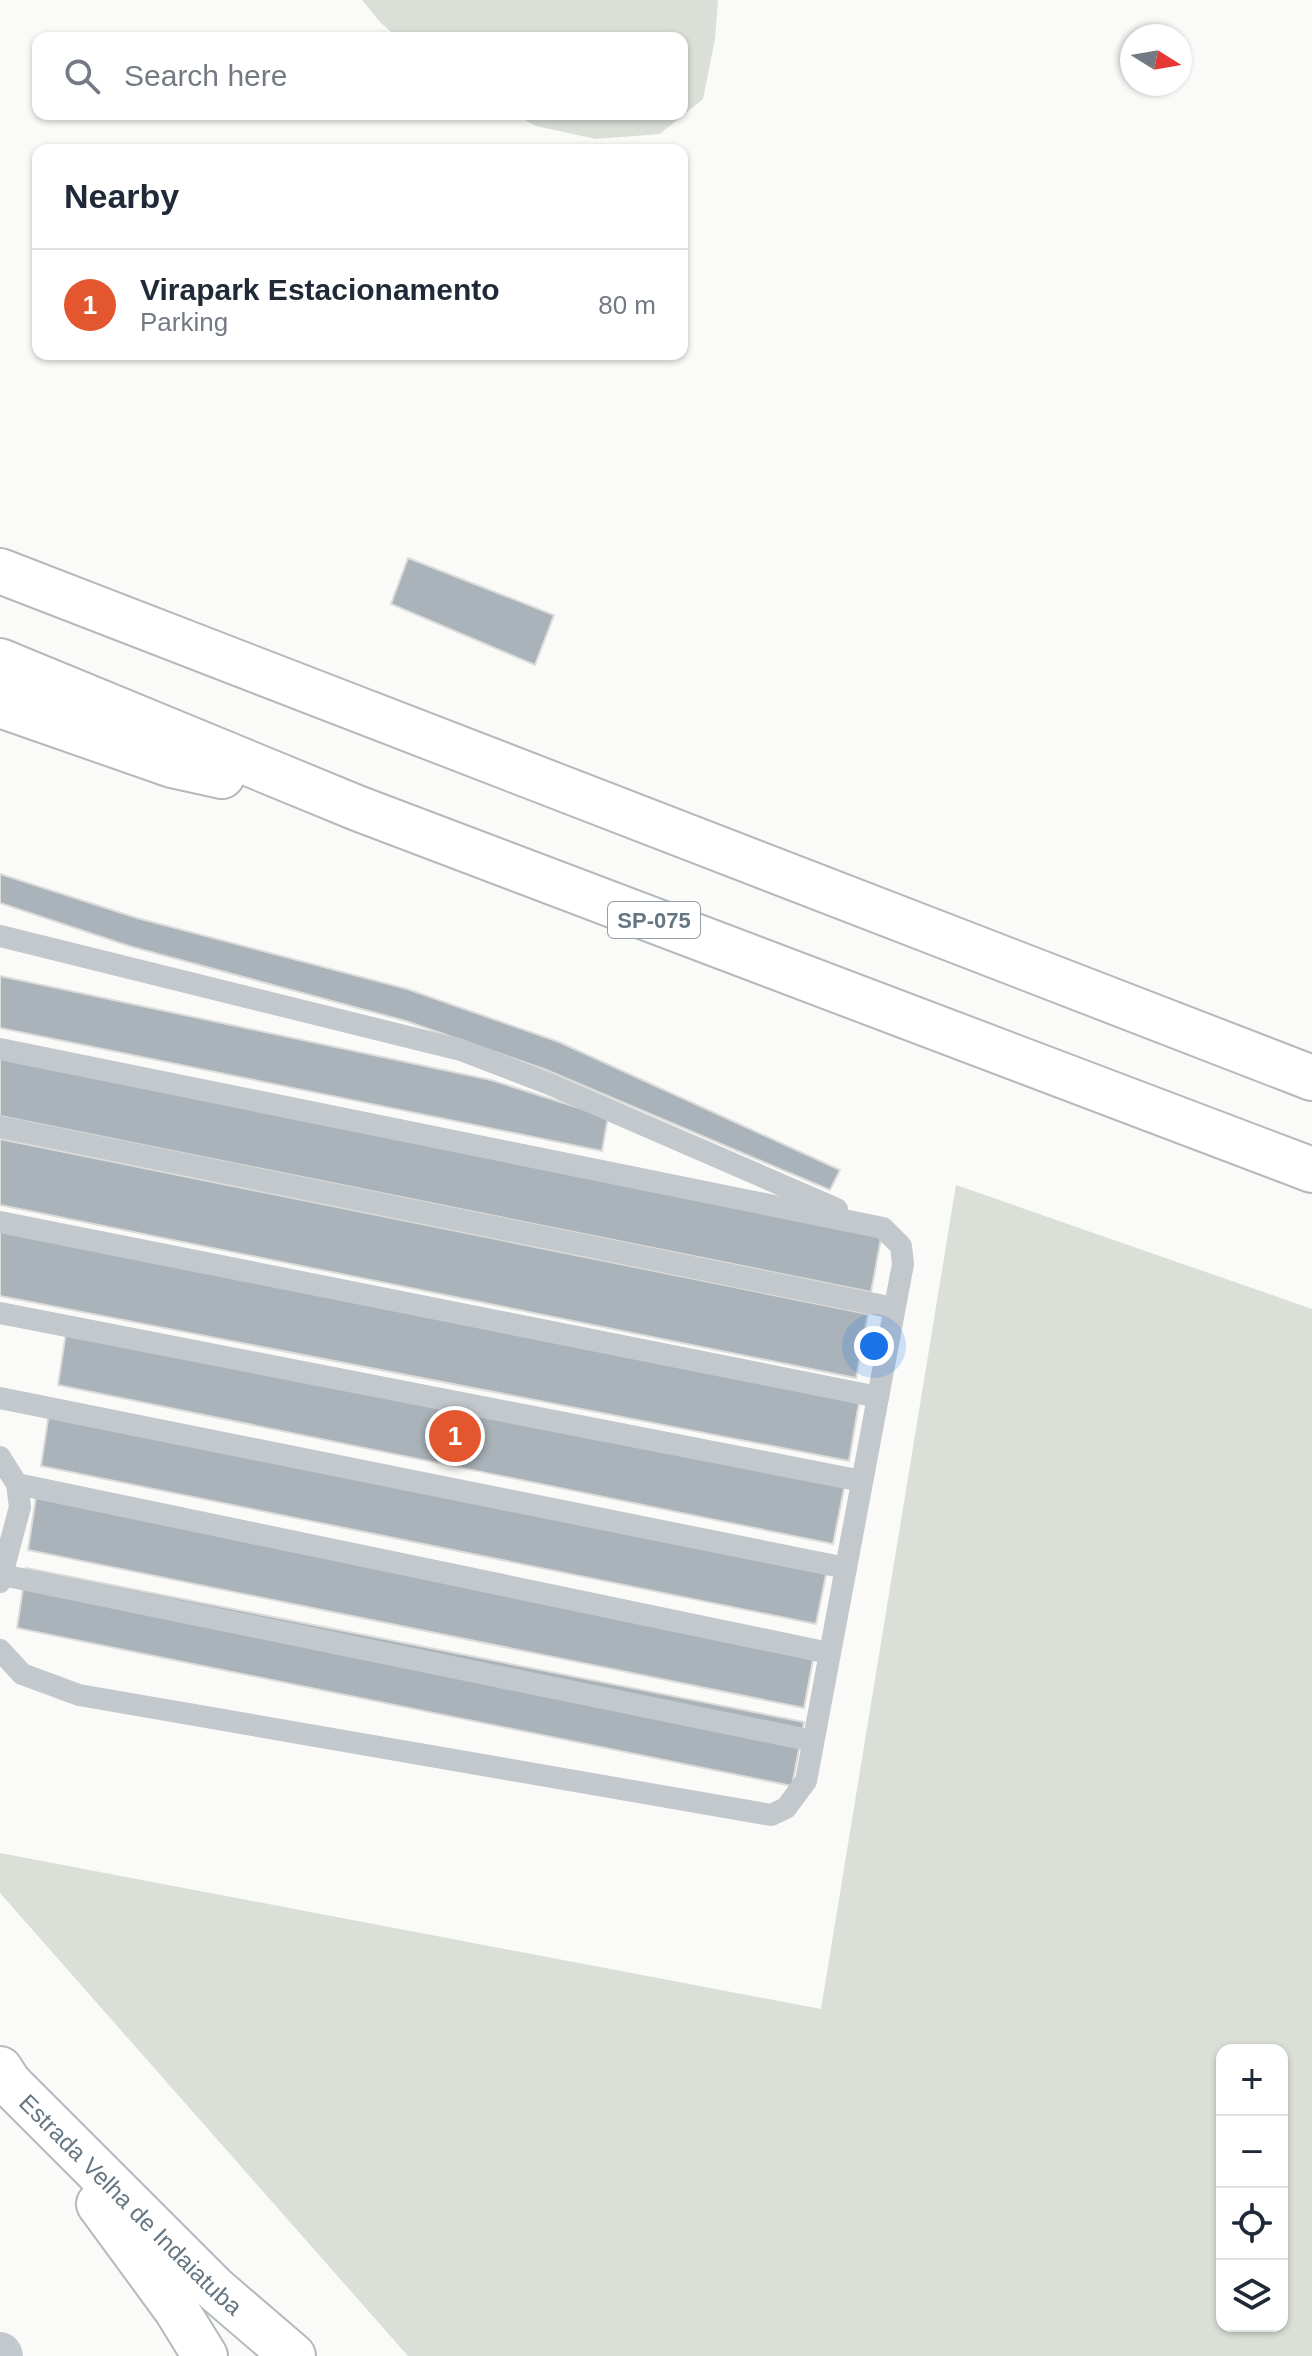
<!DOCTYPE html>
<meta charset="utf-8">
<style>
:root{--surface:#fff;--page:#f6f6f7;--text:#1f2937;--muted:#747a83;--line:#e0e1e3;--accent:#e4572e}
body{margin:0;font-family:Helvetica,sans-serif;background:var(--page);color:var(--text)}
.controls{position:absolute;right:24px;bottom:24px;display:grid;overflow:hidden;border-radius:16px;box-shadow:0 2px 6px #0004}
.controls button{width:72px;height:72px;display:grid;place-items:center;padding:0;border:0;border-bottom:2px solid var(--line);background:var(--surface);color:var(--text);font:40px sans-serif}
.compass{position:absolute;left:1120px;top:24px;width:72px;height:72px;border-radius:50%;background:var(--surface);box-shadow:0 2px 6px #0004;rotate:101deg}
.you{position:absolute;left:874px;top:1346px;width:28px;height:28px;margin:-20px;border:6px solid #fff;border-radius:50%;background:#1a73e8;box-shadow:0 0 0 12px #1a73e833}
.badge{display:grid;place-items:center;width:52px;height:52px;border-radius:50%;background:var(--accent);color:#fff;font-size:26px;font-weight:700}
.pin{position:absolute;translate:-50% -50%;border:4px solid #fff;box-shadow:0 2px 8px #0006}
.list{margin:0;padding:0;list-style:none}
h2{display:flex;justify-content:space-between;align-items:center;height:104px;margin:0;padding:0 32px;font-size:34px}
h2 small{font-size:26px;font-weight:400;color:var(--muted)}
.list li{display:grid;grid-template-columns:52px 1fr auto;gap:24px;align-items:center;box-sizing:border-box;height:112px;padding:0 32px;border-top:2px solid var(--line)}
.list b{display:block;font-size:30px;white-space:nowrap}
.list p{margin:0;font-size:26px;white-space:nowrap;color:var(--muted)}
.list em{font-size:26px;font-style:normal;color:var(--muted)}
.icon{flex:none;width:44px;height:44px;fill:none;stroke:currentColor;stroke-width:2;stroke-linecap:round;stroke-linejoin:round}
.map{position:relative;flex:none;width:1312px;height:2356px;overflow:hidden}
.search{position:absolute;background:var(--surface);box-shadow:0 2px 6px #0004;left:32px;top:32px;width:656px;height:88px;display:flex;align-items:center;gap:20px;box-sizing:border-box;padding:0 28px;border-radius:16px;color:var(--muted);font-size:30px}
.panel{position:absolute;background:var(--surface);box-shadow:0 2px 6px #0004;left:32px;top:144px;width:656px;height:216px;border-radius:16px}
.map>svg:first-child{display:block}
</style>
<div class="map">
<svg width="1312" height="2356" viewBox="0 0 1312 2356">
<rect width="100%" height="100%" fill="#fafaf8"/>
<g fill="#dadfd7" fill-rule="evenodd">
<path d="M362 0H718L715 39 703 99 660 134 596 139 536 126 514 114H682V38H398L380 22Z"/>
<path d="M956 1185 1312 1309V2356H408L0 1893V1853L821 2009ZM1222 2050H1282V2326H1222Z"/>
</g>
<g fill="#aab3b9" stroke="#dcdcda" stroke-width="2">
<path d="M408 558 554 615 535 665 391 604Z"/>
<path d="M0 874 137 918 407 989 559 1042 840 1170 830 1190 544 1069 406 1021 129 946 0 903Z"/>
<path d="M0 976 491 1080 608 1117 602 1151 0 1028Z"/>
<path d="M0 1050 883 1228 871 1292 0 1116Z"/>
<path d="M0 1139 868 1314 856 1378 0 1205Z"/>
<path d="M0 1226 860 1397 849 1461 0 1296Z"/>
<path d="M67 1325 846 1479 833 1544 58 1385Z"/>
<path d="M50 1406 829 1560 816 1624 41 1466Z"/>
<path d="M37 1490 816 1644 804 1708 28 1550Z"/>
<path d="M26 1568 804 1722 792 1786 17 1628Z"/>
</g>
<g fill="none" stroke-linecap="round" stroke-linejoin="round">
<g stroke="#b3babf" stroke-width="48">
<g id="secondary">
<path id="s1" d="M9 2083 215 2289 293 2356"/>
<path d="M99 2204 176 2309 205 2356"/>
</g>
</g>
<g stroke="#b5babe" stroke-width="48">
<path id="primary" d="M0 2069 9 2083"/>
</g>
<g stroke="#b4b9bd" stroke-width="48">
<g id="motorway">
<path d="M0 571 1312 1078"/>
<path d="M0 661 357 808 1312 1170"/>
<path d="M0 705 172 765 222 776"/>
</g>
</g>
<g stroke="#c3c8cc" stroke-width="22">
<path d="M0 936 461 1050 547 1083 837 1209"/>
<path d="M0 1049 883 1228 901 1246 903 1264 806 1781 786 1808 771 1815 79 1695 22 1674 0 1650"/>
<path d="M0 1127 894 1308"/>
<path d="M0 1222 878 1397"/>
<path d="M0 1313 862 1481"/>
<path d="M0 1398 846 1568"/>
<path d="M0 1457 17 1484 20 1507 0 1582"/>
<path d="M17 1484 829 1653"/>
<path d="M2 1575 813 1741"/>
</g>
<path stroke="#c3c8cc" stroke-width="44" d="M0 2354 1 2356"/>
<use href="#secondary" stroke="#fff" stroke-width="44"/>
<use href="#primary" stroke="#fff" stroke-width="44"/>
<use href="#motorway" stroke="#fff" stroke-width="44"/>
</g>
<g text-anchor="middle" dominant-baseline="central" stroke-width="8" stroke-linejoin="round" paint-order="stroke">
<rect fill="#fff" stroke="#939fa8" stroke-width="2" x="608" y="902" width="92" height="36" rx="6"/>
<g font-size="22" font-weight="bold" fill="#657683">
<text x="654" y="920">SP-075</text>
</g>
<g font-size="24" fill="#657683" stroke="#fff">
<text stroke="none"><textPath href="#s1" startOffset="172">Estrada Velha de Indaiatuba</textPath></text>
</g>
</g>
</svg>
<div class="controls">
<button>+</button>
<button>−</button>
<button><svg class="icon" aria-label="locate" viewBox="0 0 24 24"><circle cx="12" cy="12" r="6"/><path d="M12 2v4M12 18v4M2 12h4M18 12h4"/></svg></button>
<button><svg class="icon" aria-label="layers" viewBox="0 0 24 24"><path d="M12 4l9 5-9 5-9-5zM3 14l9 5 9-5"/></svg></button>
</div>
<svg class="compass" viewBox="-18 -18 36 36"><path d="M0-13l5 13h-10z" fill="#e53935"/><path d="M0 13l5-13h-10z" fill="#747a83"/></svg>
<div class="you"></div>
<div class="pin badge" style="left:455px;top:1436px">1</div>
<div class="search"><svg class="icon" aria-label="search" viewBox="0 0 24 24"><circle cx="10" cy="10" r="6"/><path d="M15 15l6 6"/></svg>Search here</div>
<section class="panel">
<h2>Nearby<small></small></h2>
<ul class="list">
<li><span class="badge">1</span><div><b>Virapark Estacionamento</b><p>Parking</p></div><em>80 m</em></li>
</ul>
</section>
</div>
